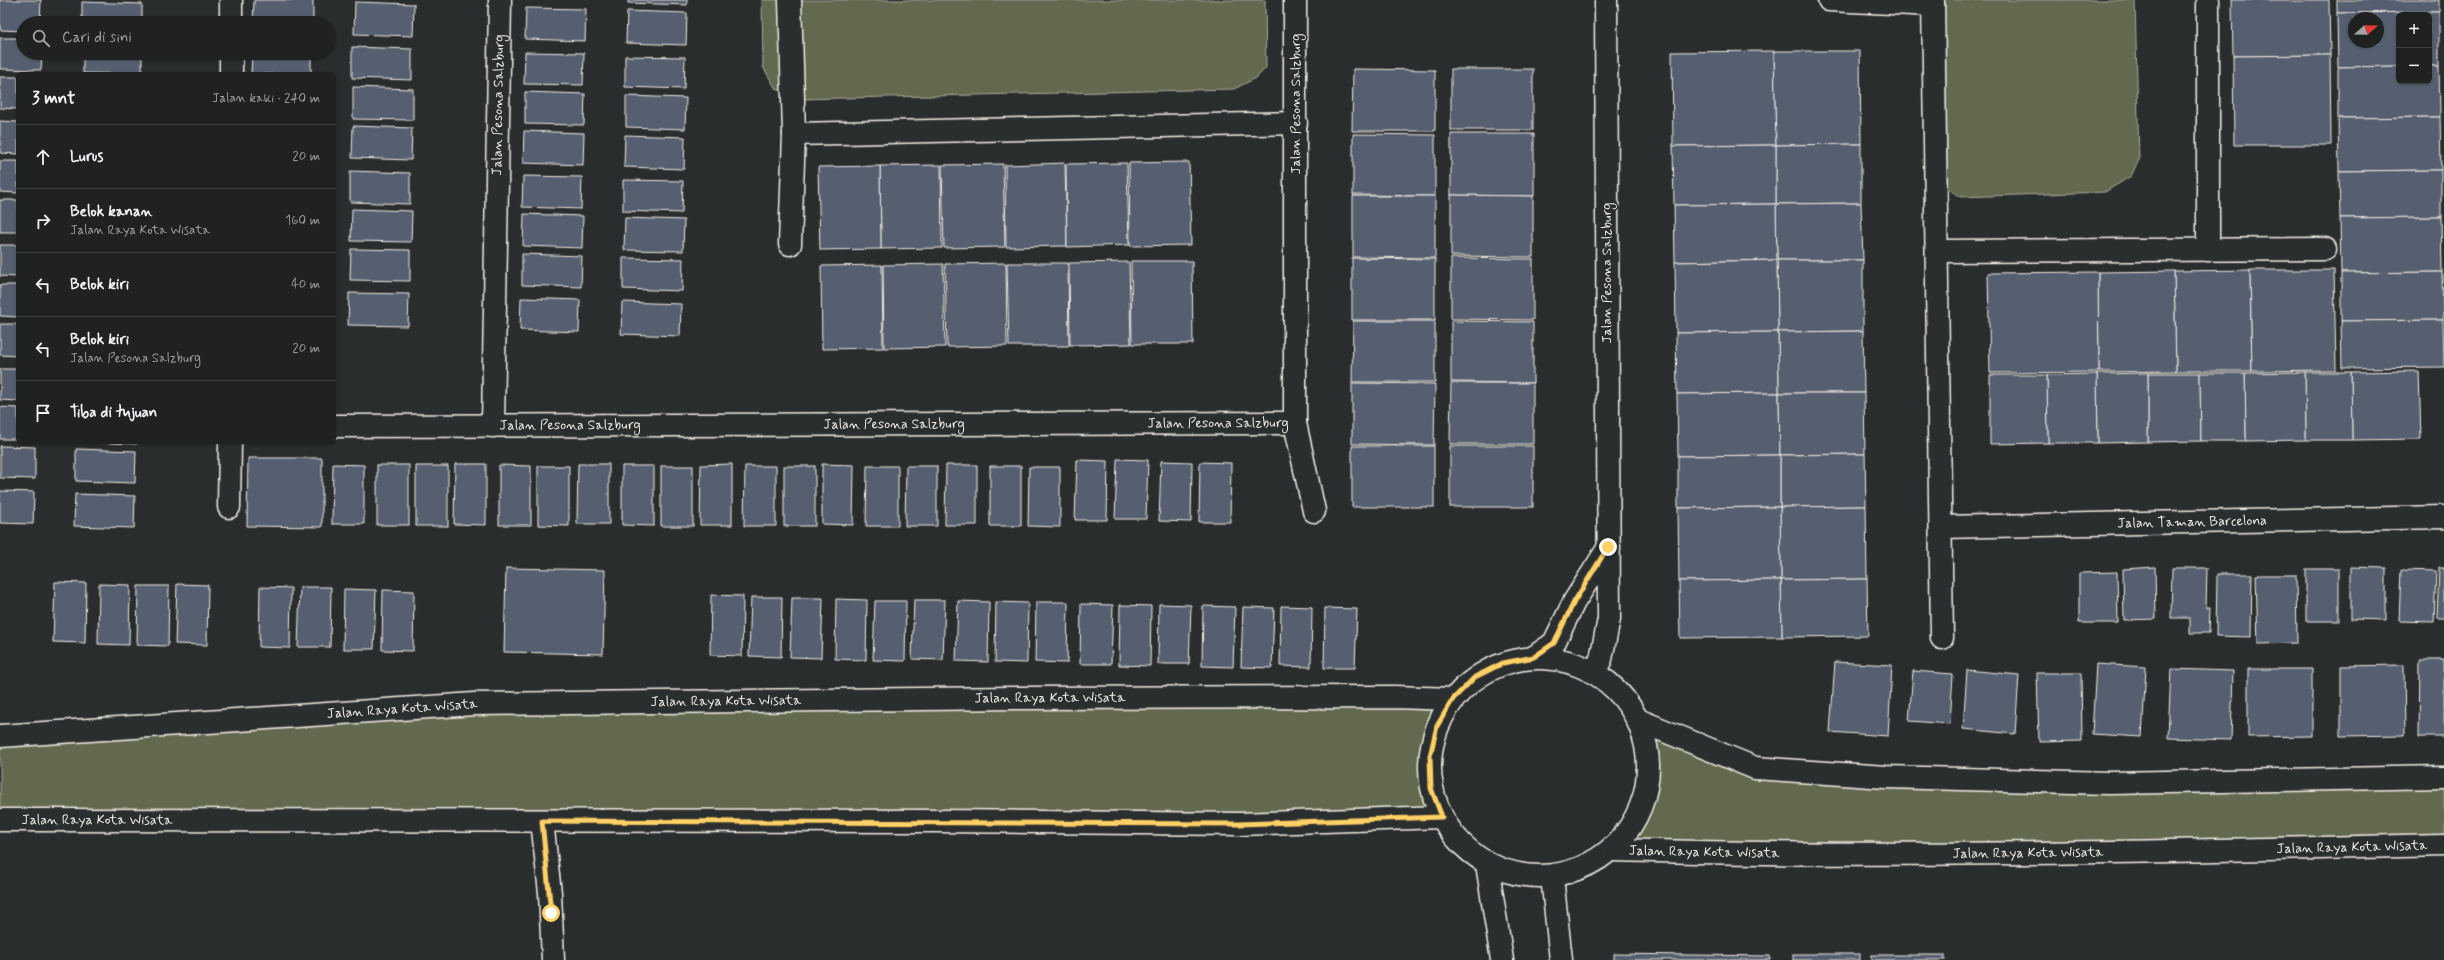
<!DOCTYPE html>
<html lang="id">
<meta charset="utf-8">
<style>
:root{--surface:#202222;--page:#2d2f2f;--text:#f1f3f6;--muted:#a2a4a5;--line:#3d3f40}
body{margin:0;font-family:Mynerve,sans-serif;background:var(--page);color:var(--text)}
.controls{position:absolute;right:12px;top:12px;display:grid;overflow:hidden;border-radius:6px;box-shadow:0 1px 3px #0004}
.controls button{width:36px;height:36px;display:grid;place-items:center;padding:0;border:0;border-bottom:1px solid var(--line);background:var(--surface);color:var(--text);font:20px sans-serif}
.compass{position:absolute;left:2348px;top:12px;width:36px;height:36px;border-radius:50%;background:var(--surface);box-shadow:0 1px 3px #0004;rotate:70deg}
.stop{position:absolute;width:12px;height:12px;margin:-9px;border:3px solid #ffd166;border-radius:50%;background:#fff}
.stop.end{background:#ffd166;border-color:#fff;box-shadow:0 1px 4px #0008}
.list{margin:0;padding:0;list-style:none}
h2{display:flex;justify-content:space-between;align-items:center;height:52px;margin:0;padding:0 16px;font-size:17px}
h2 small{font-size:13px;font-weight:400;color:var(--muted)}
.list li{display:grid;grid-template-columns:26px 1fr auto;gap:12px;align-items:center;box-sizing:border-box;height:64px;padding:0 16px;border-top:1px solid var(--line)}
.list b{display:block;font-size:15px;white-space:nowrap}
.list p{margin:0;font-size:13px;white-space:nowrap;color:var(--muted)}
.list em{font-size:13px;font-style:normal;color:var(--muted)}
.icon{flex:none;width:22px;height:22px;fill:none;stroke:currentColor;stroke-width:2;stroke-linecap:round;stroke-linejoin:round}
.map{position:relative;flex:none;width:2444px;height:960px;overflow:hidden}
.search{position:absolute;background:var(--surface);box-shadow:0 1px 3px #0004;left:16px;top:16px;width:320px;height:44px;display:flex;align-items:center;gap:10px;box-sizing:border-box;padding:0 14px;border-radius:22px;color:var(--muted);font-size:15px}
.panel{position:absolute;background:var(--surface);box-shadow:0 1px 3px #0004;left:16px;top:72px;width:320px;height:372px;border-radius:6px}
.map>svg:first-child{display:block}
</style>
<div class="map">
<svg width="2444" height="960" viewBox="0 0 2444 960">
<rect width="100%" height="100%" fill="#2a2d2e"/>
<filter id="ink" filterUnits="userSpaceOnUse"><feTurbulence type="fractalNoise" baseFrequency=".025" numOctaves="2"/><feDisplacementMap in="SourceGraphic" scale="8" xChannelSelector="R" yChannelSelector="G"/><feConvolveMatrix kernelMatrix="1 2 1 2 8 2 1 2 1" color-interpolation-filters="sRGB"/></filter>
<g filter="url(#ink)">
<g fill="#63694f" stroke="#acad9c">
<path d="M762 0H1265L1266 68 1256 78 1234 89 801 99 776 89 763 67Z"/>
<path d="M1924 0H2135L2139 160 2131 176 2105 192 1960 197 1943 185Z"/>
<path d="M1453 699C1426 746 1424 766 1442 817L0 820V736L474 704Z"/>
<path d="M1638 720 1755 768 2444 778V845L1612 850 1634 823 1647 790 1648 754Z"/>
</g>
<g fill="#555e6f" stroke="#f4f1e8" fill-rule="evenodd">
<path d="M0 0H41L40 23H23V31L0 30Z"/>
<path d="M254 0H313V23H253Z"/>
<path d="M628 0H687V5L628 3Z"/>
<path d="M2232 0H2329L2330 55 2233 56Z"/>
<path d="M2337 0H2439V12L2337 13Z"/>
<path d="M82 2 142 4V23H82Z"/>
<path d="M355 2 414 4 413 36 354 34Z"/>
<path d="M526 8 586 9 585 41 525 39Z"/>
<path d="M627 11 687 13 686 45 626 43Z"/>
<path d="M2439 12V66H2429V15H2399V66L2338 67 2337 13ZM2354 18H2378V42H2354Z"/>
<path d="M0 38H23V53H42L41 70 0 69Z"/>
<path d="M352 47 412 49V80L352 78Z"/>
<path d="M1774 51 1776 145 1673 146 1672 52Z"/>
<path d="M1774 51H1860L1861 144 1776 145Z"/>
<path d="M525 52 584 53 583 85 524 84Z"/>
<path d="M83 53H142V74L83 73Z"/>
<path d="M252 53H311V74H251Z"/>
<path d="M2330 55 2331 145H2234L2233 56Z"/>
<path d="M625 56 685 57 684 89 625 87Z"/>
<path d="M2399 66V81H2429V66H2439L2440 117 2338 118V67Z"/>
<path d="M1353 69 1435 70V131H1352Z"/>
<rect x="1451" y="69" width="82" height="61"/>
<path d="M0 77H18V109L0 108Z"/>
<path d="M353 87 413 89V120L353 119Z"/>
<path d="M525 92 585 94 584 125 525 124Z"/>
<path d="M626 96 686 98 685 129 626 127Z"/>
<path d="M2440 117 2441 170 2339 171 2338 118Z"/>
<path d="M0 121 18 122V154L0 153Z"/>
<path d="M353 126 412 128 411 160 352 158Z"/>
<path d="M524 131 584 133 583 165 523 163Z"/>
<path d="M1353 134 1435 135V196L1353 195Z"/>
<path d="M1451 134H1534V196L1451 195Z"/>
<path d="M625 135 685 137 684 169 624 167Z"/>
<path d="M1861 144V203L1776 204V145Z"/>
<path d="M1776 145V204L1674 205 1673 146Z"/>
<path d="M0 161H18V193L0 192Z"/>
<path d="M1189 162 1191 245 1130 246 1129 163Z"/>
<path d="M1065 163 1067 246 1006 247 1005 165Z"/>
<path d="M1127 163 1129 245 1067 247 1066 164Z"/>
<path d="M1003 164 1005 247 944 248 942 165Z"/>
<path d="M941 165 942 248 881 249 880 166Z"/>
<path d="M880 166 881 249 820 250 818 167Z"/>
<path d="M2441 170V217L2340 218 2339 171Z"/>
<path d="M350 171 410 173V204L350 202Z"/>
<path d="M523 176 582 177 581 209 522 207Z"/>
<path d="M623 180 683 181 682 213 623 211Z"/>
<path d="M1451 195 1533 196V257L1451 256Z"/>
<path d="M1353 196H1435V258L1353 257Z"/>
<rect x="0" y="200" width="18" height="32"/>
<path d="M1861 203 1863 260H1777L1776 204Z"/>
<path d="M1776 204 1777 260 1675 262 1674 205Z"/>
<path d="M352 209 412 211 411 242 351 241Z"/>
<path d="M524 214 583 216 582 248 523 246Z"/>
<path d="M2441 217 2442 272 2341 273 2340 218Z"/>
<path d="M625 218 684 220 683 251 624 250Z"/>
<path d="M0 245H18V277L0 276Z"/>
<path d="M351 249 410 250V281L350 280Z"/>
<path d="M522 254 582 256 581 287 522 285Z"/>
<path d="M623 258 683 259 682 291 623 289Z"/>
<path d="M1352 258 1435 259V320H1352Z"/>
<path d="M1451 258 1533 259V320L1451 319Z"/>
<path d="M1777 260H1863V331L1778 332Z"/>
<path d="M1777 260 1778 332 1676 333 1675 262Z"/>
<path d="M1131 261H1192L1193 344H1132Z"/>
<path d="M1129 262 1131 344 1070 345 1069 263Z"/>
<path d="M1006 263 1007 346 947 347 945 264Z"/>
<path d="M1007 263H1068L1069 346H1009Z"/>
<path d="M943 264 945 347 884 348 883 265Z"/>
<path d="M882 265 883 348 822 349 821 266Z"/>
<path d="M2250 270 2252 371H2176L2174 271Z"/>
<path d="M2250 270H2334L2336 370 2252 371Z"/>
<path d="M2174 271 2176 371 2099 372 2098 272Z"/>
<path d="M2098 272 2099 372 1990 373 1988 273Z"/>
<path d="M2442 272 2443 320 2341 321V273Z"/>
<path d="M0 285H18V317L0 316Z"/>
<path d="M349 293 409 294 408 326 348 325Z"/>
<path d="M521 298 580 300 579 332 520 330Z"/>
<path d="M622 302 681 304 680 336 621 334Z"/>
<path d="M2443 320 2444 367 2342 368 2341 321Z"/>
<path d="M1353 321H1435V382H1352Z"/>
<path d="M1451 321 1533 322V383L1451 382Z"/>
<path d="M0 324H18V356L0 355Z"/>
<path d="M1863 331 1864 393H1779L1778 332Z"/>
<path d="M1778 332 1779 393 1677 394 1676 333Z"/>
<path d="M0 369H18V401L0 400Z"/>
<path d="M2419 371 2421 439 2352 440 2351 372Z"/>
<path d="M2305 372H2351L2352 440H2306Z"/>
<path d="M2305 372 2306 440 2246 441 2245 373Z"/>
<path d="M2148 373H2200L2201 441 2148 442Z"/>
<path d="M2148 373V442L2098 443 2097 374Z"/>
<path d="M2200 373H2245L2246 441H2201Z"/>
<path d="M2097 374 2098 443H2048L2047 375Z"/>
<path d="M1990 375H2047L2048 443 1990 444Z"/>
<path d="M1352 383 1435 384 1434 445 1352 444Z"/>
<path d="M1451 383H1533V444H1450Z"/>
<path d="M1779 393 1780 455 1678 456 1677 394Z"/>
<path d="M1779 393H1864L1865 454 1780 455Z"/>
<path d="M0 407 18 408V439H0Z"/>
<path d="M79 442H137V444Z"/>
<path d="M0 446 35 447V479L0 478Z"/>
<rect x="1352" y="446" width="82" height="61"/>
<rect x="1450" y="446" width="83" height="61"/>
<path d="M76 449 136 451 135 483 76 481Z"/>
<path d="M1865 454 1866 506 1780 507V455Z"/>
<path d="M1780 455V507L1678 508V456Z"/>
<path d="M248 458H322V527L247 526Z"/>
<path d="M1117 459 1148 460 1146 519H1115Z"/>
<path d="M1077 460 1108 461 1107 520H1075Z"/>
<path d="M1161 461 1192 462 1191 522 1159 521Z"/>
<path d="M1200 462 1231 463 1230 522H1199Z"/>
<path d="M333 464 364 465V524H332Z"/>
<path d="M455 464H486V525L454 524Z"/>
<path d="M578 464H609V524H577Z"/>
<path d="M732 464V525H700L701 465Z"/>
<path d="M822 464 854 465 853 525 822 524Z"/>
<rect x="377" y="465" width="32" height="60"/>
<path d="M499 465 531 466V525H499Z"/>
<path d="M946 465H977V525H945Z"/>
<rect x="416" y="466" width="32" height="60"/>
<path d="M538 466H569V526L538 525Z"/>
<path d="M622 466H654V526L622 525Z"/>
<rect x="661" y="466" width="32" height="60"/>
<path d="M745 466H776V526H744Z"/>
<rect x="784" y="466" width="31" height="60"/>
<path d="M867 466H898V526H866Z"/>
<path d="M906 466H937V526H905Z"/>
<rect x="990" y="466" width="31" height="60"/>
<path d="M1029 467H1060V527L1028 526Z"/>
<path d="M0 491 34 492 33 524 0 523Z"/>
<path d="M75 494 135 496 134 528 74 526Z"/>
<path d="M1866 506 1867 579 1781 580 1780 507Z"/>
<path d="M1780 507 1781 580 1679 581 1678 508Z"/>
<path d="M2155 567 2156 619 2124 620 2123 569Z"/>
<path d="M2351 567 2386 568V620L2351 619Z"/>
<path d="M2439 567H2444V618H2437Z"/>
<path d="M506 568 605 570 603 654 504 652Z"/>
<path d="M2172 568H2207L2206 608H2210L2209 633H2190V618H2171Z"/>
<rect x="2306" y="569" width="33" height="52"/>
<path d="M2401 570 2436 571 2434 622 2399 621Z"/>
<path d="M2117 572 2118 623H2079V573Z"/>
<path d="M2217 574H2252L2251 637 2216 636Z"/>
<path d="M2256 575H2296L2297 643 2258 644Z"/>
<path d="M1867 579 1868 636 1782 637 1781 580Z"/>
<path d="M1781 580 1782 637 1680 638 1679 581Z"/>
<path d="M55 582 86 583 85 643 53 642Z"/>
<path d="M99 584 130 585 129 645 98 644Z"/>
<path d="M177 584 208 585 207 645 175 644Z"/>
<path d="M138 586H169L168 646 137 645Z"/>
<path d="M260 587 291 588 290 648 259 647Z"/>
<path d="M300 587H331L330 647H298Z"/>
<path d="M344 589 376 590 374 649H343Z"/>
<path d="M383 590 414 591 413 651 382 650Z"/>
<path d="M711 595 743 596 742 656 710 655Z"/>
<path d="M751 597H782L781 657 749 656Z"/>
<path d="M792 598H823L821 658 790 657Z"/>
<path d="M836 599 867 600 866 660 835 659Z"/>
<path d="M914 600H945L943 660 912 659Z"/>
<path d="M875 601H906L905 661 873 660Z"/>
<path d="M958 601 989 602 988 662 956 661Z"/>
<path d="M996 602 1028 603 1027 663 995 662Z"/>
<path d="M1036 602H1068L1067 663 1035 662Z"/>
<path d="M1081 604 1113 605 1111 664H1080Z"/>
<path d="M1159 604 1191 605 1189 664H1158Z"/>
<path d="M1120 605 1151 606 1150 666 1119 665Z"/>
<path d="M1203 606 1235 607 1233 667 1202 666Z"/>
<path d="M1281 606 1312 607 1311 667 1280 666Z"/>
<path d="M1243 607 1274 608 1272 668 1241 667Z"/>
<path d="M1325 608 1357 609 1355 668H1324Z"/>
<path d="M2420 660H2444V737H2419Z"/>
<path d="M1835 662 1892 665 1888 736 1830 732Z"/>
<path d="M2096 664 2146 667 2142 737 2092 734Z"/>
<path d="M2404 665 2405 735 2341 736V666Z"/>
<path d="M2171 669 2233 671 2231 740 2168 738Z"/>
<path d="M2248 669H2312V736L2248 737Z"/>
<path d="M1967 670 2019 675 2015 734 1963 729Z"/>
<path d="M1913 671 1953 674 1950 724 1909 721Z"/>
<path d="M2037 673H2081L2082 741 2039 742Z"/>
<path d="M1614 954 1770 956V960H1614Z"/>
<rect x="1793" y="954" width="67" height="6"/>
<rect x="1872" y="955" width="73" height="5"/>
</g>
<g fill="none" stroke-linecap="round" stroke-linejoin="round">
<g stroke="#f4f1e8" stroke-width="25">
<g id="minor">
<path d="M790 0 794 134 790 244"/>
<path d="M1295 0V423L1314 511"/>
<path d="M1829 0 1933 5"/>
<path d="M1933 0 1942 638"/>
<path d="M2208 0V250"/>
<path d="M231 23V0"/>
<path d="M231 74V53"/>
<path d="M794 134 1296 123"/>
<path d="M1938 251 2325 249"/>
<path id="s1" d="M334 426 1295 423"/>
<path id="s2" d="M493 426 500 0"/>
<path d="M229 507 230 442"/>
<path id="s3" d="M1941 527 2444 517"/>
<path d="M1534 657 1554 643 1574 602 1609 547"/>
<path d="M1594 672 1601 659 1609 619 1606 0"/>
<path d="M542 821 550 893 553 960"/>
<path d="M1487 864 1502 960"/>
<path d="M1552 877 1561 960"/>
</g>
</g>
<g stroke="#f4f1e8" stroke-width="25">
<g id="tertiary">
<circle cx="1539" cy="767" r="109"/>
<path d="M1638 720 1755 768 1886 777 2109 783 2444 777"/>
<path id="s4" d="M0 736 474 704 1015 698 1394 697 1453 699"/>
<path id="s5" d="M0 820 935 821 1238 824 1442 817"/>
<path id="s6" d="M1612 850C1889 858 2166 852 2444 845"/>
</g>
</g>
<use href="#minor" stroke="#2a2d2e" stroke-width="22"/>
<use href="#tertiary" stroke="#2a2d2e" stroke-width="22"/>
</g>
</g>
<g fill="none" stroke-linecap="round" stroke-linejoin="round" filter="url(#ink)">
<path stroke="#ffd166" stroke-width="5" d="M551 913 542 821 1238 824 1442 817 1431 788 1430 756 1437 726 1453 699 1475 677 1503 663 1534 657 1554 643 1574 602 1608 547"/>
</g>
<g text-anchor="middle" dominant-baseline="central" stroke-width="3" stroke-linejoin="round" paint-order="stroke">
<g font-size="14" fill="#f4f1e8" stroke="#2a2d2e">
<text transform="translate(1296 104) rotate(-90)">Jalan Pesona Salzburg</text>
<text stroke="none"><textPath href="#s2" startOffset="321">Jalan Pesona Salzburg</textPath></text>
<text transform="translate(1607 273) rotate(-90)">Jalan Pesona Salzburg</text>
<text stroke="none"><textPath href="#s1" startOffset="884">Jalan Pesona Salzburg</textPath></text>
<text stroke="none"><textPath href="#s1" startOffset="560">Jalan Pesona Salzburg</textPath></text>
<text stroke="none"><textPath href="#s1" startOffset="236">Jalan Pesona Salzburg</textPath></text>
<text stroke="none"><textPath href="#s3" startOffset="251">Jalan Taman Barcelona</textPath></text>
<text stroke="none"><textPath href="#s4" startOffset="1051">Jalan Raya Kota Wisata</textPath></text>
<text stroke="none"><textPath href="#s4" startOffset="727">Jalan Raya Kota Wisata</textPath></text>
<text stroke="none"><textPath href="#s4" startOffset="403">Jalan Raya Kota Wisata</textPath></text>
<text stroke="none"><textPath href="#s5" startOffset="97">Jalan Raya Kota Wisata</textPath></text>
<text stroke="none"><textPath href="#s6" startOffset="740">Jalan Raya Kota Wisata</textPath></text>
<text stroke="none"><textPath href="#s6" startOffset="92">Jalan Raya Kota Wisata</textPath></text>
<text stroke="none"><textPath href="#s6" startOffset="416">Jalan Raya Kota Wisata</textPath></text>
</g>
</g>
</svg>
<div class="controls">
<button>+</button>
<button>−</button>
</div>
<svg class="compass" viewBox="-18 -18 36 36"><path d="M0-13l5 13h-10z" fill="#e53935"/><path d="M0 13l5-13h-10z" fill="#a2a4a5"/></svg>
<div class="stop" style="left:551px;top:913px"></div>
<div class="stop end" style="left:1608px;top:547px"></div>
<div class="search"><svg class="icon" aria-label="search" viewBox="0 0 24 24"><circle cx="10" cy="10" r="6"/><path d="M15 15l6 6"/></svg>Cari di sini</div>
<section class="panel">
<h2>3 mnt<small>Jalan kaki · 240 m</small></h2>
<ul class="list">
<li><svg class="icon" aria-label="ahead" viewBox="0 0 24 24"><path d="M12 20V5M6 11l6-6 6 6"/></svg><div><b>Lurus</b></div><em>20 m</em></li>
<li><svg class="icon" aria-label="right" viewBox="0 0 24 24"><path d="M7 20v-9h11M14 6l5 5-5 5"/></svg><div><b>Belok kanan</b><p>Jalan Raya Kota Wisata</p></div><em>160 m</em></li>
<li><svg class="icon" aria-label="left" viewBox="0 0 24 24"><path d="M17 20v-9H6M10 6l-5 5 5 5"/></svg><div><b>Belok kiri</b></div><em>40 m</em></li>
<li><svg class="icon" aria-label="left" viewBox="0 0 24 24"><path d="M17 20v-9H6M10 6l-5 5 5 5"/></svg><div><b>Belok kiri</b><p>Jalan Pesona Salzburg</p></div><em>20 m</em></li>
<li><svg class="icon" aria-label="arrive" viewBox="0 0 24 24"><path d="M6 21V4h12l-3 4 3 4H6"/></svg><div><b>Tiba di tujuan</b></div></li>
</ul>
</section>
</div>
